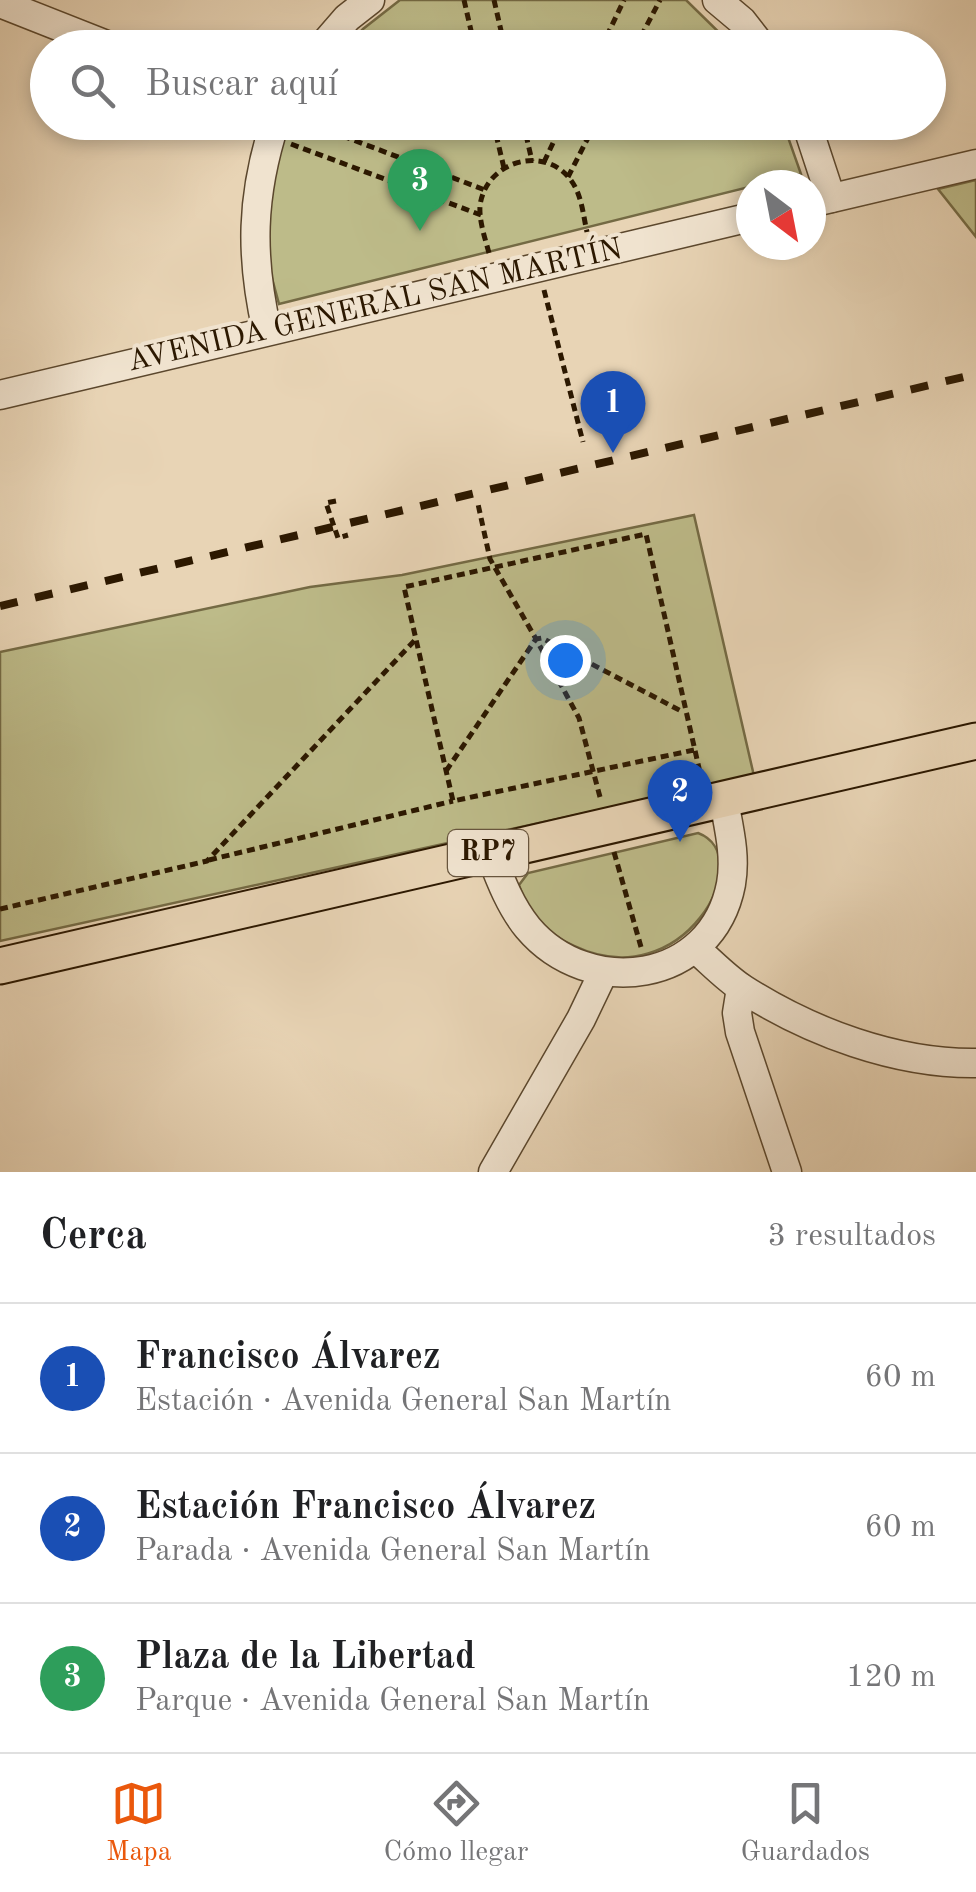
<!DOCTYPE html>
<html lang="es">
<meta charset="utf-8">
<style>
:root{--surface:#fff;--page:#f6f6f6;--text:#202124;--muted:#757577;--line:#e0e0e0;--accent:#ea580c}
body{margin:0;font-family:"Old Standard TT",serif;background:var(--page);color:var(--text)}
.compass{position:absolute;left:736px;top:170px;width:90px;height:90px;border-radius:50%;background:var(--surface);box-shadow:0 5px 15px #0003;rotate:148deg}
.you{position:absolute;left:565px;top:660px;width:35px;height:35px;margin:-25px;border:8px solid #fff;border-radius:50%;background:#1a73e8;box-shadow:0 0 0 15px #1a73e833}
.badge{display:grid;place-items:center;width:65px;height:65px;border-radius:50%;background:var(--accent);color:#fff;font-size:32px;font-weight:700}
.pin{position:absolute;translate:-50% -82px;filter:drop-shadow(0 2px 5px #0008)}
.pin::after{content:'';position:absolute;top:52px;width:35px;height:30px;background:inherit;clip-path:polygon(0 0,100% 0,50% 100%)}
.list{margin:0;padding:0;list-style:none}
h2{display:flex;justify-content:space-between;align-items:center;height:130px;margin:0;padding:0 40px;font-size:42px}
h2 small{font-size:32px;font-weight:400;color:var(--muted)}
.list li{display:grid;grid-template-columns:65px 1fr auto;gap:30px;align-items:center;box-sizing:border-box;height:150px;padding:0 40px;border-top:2px solid var(--line)}
.list b{display:block;font-size:38px;white-space:nowrap}
.list p{margin:0;font-size:32px;white-space:nowrap;color:var(--muted)}
.list em{font-size:32px;font-style:normal;color:var(--muted)}
.icon{flex:none;width:55px;height:55px;fill:none;stroke:currentColor;stroke-width:2;stroke-linecap:round;stroke-linejoin:round}
.map{position:relative;flex:none;width:976px;height:1172px;overflow:hidden}
.search{position:absolute;background:var(--surface);box-shadow:0 5px 15px #0003;left:30px;right:30px;top:30px;height:110px;display:flex;align-items:center;gap:25px;box-sizing:border-box;padding:0 35px;border-radius:55px;color:var(--muted);font-size:38px}
.sheet{height:580px;background:var(--surface)}
nav{display:flex;justify-content:space-around;align-items:center;box-sizing:border-box;height:140px;border-top:2px solid var(--line);background:var(--surface);font-size:28px;color:var(--muted)}
nav a{display:grid;justify-items:center;gap:5px}
nav .on{color:var(--accent)}
.map>svg:first-child{display:block}
</style>
<div class="map">
<svg width="976" height="1172" viewBox="0 0 976 1172">
<rect width="100%" height="100%" fill="#e8d4b5"/>
<filter id="stains"><feTurbulence type="fractalNoise" baseFrequency=".002" numOctaves="4"/><feColorMatrix values="0 0 0 0 .2 0 0 0 0 .09 0 0 0 0 .02 0 0 0 .5 -.17"/></filter>
<radialGradient id="worn" r=".72"><stop offset=".6" stop-color="#630" stop-opacity="0"/><stop offset="1" stop-color="#630" stop-opacity=".3"/></radialGradient>
<g fill="#bdbb89" stroke="#746a44" stroke-width="2.5">
<path d="M400 0H686L734 47H346L363 29Z"/>
<path d="M286 123H783L801 174 279 304 266 256 267 205Z"/>
<path d="M976 180V237L938 189Z"/>
<path d="M694 515 754 776 0 941V652L310 587 402 575Z"/>
<path d="M698 833C760 856 683 998 574 946 548 934 527 913 519 885L528 873Z"/>
</g>
<g fill="none" stroke-linecap="round" stroke-linejoin="round">
<g stroke="#5b472d" stroke-width="31">
<g id="minor">
<path d="M717 0 742 21 763 48"/>
<path d="M0 3 114 48"/>
<path d="M321 48 347 18 370 0"/>
<path d="M806 122 831 198"/>
<path d="M811 203 976 164"/>
<path d="M267 331C250 256 251 196 275 122"/>
<path d="M0 395 751 217"/>
<path d="M490 853C500 879 510 906 528 928 589 1000 712 984 731 884 736 856 729 829 724 801"/>
<path d="M696 949C711 962 726 978 743 989 810 1032 896 1064 976 1063"/>
<path d="M741 988 737 1013 740 1032 787 1172"/>
<path d="M493 1172 581 1019 603 973"/>
</g>
</g>
<g stroke="#2c1800" stroke-width="39">
<path id="major" d="M0 966 976 741"/>
</g>
<g stroke="#2c1800" stroke-width="5" stroke-dasharray="8 5" stroke-linecap="butt">
<path d="M464 0 475 48"/>
<path d="M494 0 505 48"/>
<path d="M601 48 624 0"/>
<path d="M635 48 660 0"/>
<path d="M306 122 485 190"/>
<path d="M493 122 504 168"/>
<path d="M523 122 532 161"/>
<path d="M291 144 481 215"/>
<path d="M544 162 563 122"/>
<path d="M568 177 596 122"/>
<path d="M489 253C485 238 479 221 480 206 485 162 543 144 570 179 582 194 583 215 587 232"/>
<path d="M544 290 583 442"/>
<path d="M336 501 326 503 338 538 348 535"/>
<path d="M694 750 453 801 404 587 646 534 701 777"/>
<path d="M446 771 536 639 490 559 478 504"/>
<path d="M600 797 579 718 536 639 542 638 683 712"/>
<path d="M614 852 641 947"/>
<path d="M209 860 453 801"/>
<path d="M0 909 207 861 416 639"/>
</g>
<use href="#minor" stroke="#f0e3cf" stroke-width="28"/>
<use href="#major" stroke="#e8d4b5" stroke-width="35"/>
<path stroke="#2c1800" stroke-width="8" stroke-dasharray="18 18" stroke-linecap="butt" d="M0 606 976 374"/>
</g>
<g text-anchor="middle" dominant-baseline="central" stroke-width="8" stroke-linejoin="round" paint-order="stroke">
<rect fill="#f0e3cf" stroke="#67553e" stroke-width="2.5" x="448" y="830" width="80" height="46" rx="8"/>
<g font-size="28" font-weight="bold" fill="#2c1800">
<text x="488" y="853">RP7</text>
</g>
<g font-size="30" fill="#2c1800" stroke="#f0e3cf">
<text transform="translate(375 306) rotate(-13)">AVENIDA GENERAL SAN MARTÍN</text>
</g>
</g>
<rect width="100%" height="100%" filter="url(#stains)"/>
<rect width="100%" height="100%" fill="url(#worn)"/>
</svg>
<svg class="compass" viewBox="-18 -18 36 36"><path d="M0-13l5 13h-10z" fill="#e53935"/><path d="M0 13l5-13h-10z" fill="#757577"/></svg>
<div class="you"></div>
<div class="pin badge" style="left:613px;top:453px;background:#1a4fb4">1</div>
<div class="pin badge" style="left:680px;top:842px;background:#1a4fb4">2</div>
<div class="pin badge" style="left:420px;top:231px;background:#2e9e5b">3</div>
<div class="search"><svg class="icon" aria-label="search" viewBox="0 0 24 24"><circle cx="10" cy="10" r="6"/><path d="M15 15l6 6"/></svg>Buscar aquí</div>
</div>
<section class="sheet">
<h2>Cerca<small>3 resultados</small></h2>
<ul class="list">
<li><span class="badge" style="background:#1a4fb4">1</span><div><b>Francisco Álvarez</b><p>Estación · Avenida General San Martín</p></div><em>60 m</em></li>
<li><span class="badge" style="background:#1a4fb4">2</span><div><b>Estación Francisco Álvarez</b><p>Parada · Avenida General San Martín</p></div><em>60 m</em></li>
<li><span class="badge" style="background:#2e9e5b">3</span><div><b>Plaza de la Libertad</b><p>Parque · Avenida General San Martín</p></div><em>120 m</em></li>
</ul>
</section>
<nav>
<a class="on"><svg class="icon" aria-label="map" viewBox="0 0 24 24"><path d="M3 6l6-2 6 2 6-2v14l-6 2-6-2-6 2zM9 4v14M15 6v14"/></svg>Mapa</a>
<a><svg class="icon" aria-label="directions" viewBox="0 0 24 24"><path d="M12 3l9 9-9 9-9-9zM9 14v-3h6M13 9l2 2-2 2"/></svg>Cómo llegar</a>
<a><svg class="icon" aria-label="saved" viewBox="0 0 24 24"><path d="M7 4h10v16l-5-4-5 4z"/></svg>Guardados</a>
</nav>
